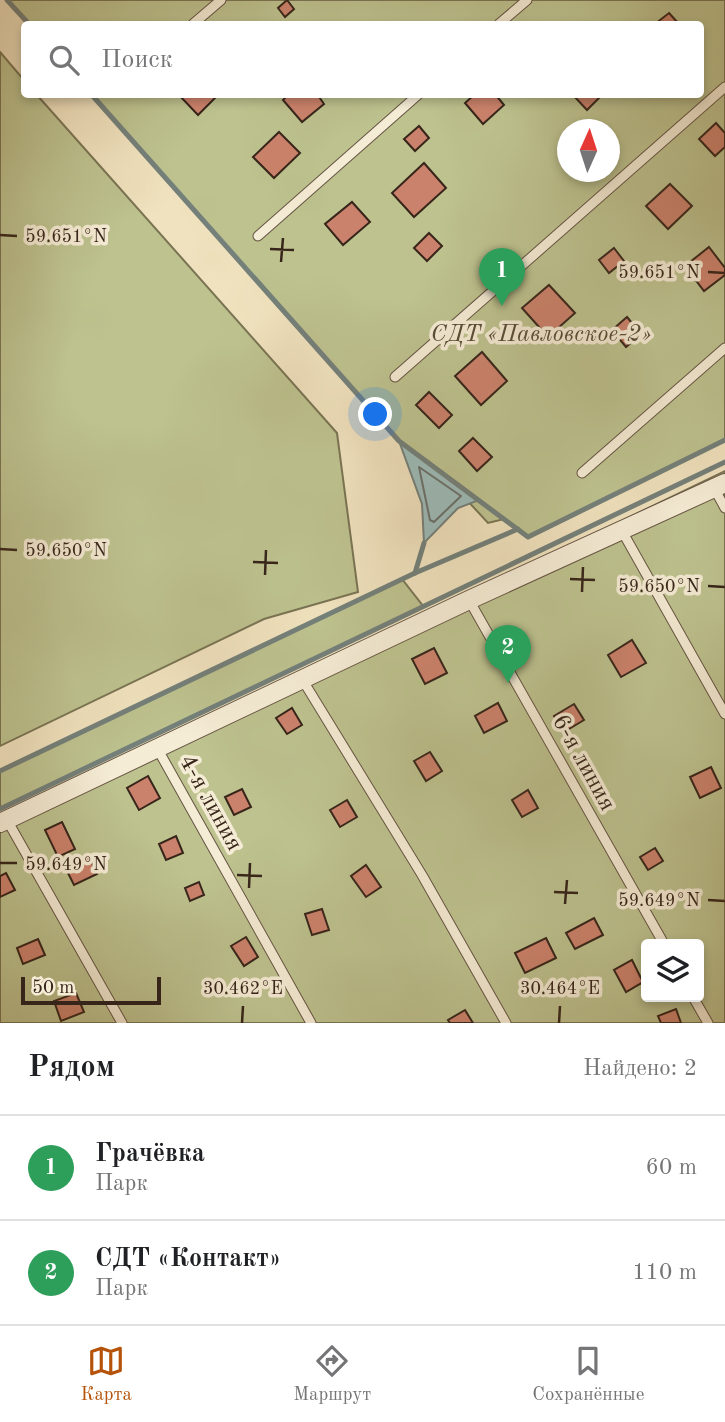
<!DOCTYPE html>
<html lang="ru">
<meta charset="utf-8">
<style>
:root{--surface:#fff;--page:#f2f2f2;--text:#202124;--muted:#757577;--line:#e0e0e0;--accent:#b45309}
body{margin:0;font-family:"Old Standard TT",serif;background:var(--page);color:var(--text)}
.controls{position:absolute;right:21px;bottom:21px;display:grid;overflow:hidden;border-radius:7px;box-shadow:0 4px 10px #0003}
.controls button{width:63px;height:63px;display:grid;place-items:center;padding:0;border:0;border-bottom:2px solid var(--line);background:var(--surface);color:var(--text);font:35px sans-serif}
.compass{position:absolute;left:557px;top:119px;width:63px;height:63px;border-radius:50%;background:var(--surface);box-shadow:0 4px 10px #0003;rotate:3deg}
.scale{position:absolute;left:21px;bottom:18px;width:140px;box-sizing:border-box;padding-left:7px;border:4px solid #37251a;border-top:0;font-size:19px;line-height:24px;white-space:nowrap;color:#37251a;-webkit-text-stroke:5px #f5ecd5;paint-order:stroke}
.you{position:absolute;left:376px;top:415px;width:24px;height:24px;margin:-18px;border:5px solid #fff;border-radius:50%;background:#1a73e8;box-shadow:0 0 0 10px #1a73e833}
.badge{display:grid;place-items:center;width:46px;height:46px;border-radius:50%;background:var(--accent);color:#fff;font-size:23px;font-weight:700}
.pin{position:absolute;translate:-50% -58px;filter:drop-shadow(0 2px 4px #0008)}
.pin::after{content:'';position:absolute;top:37px;width:24px;height:21px;background:inherit;clip-path:polygon(0 0,100% 0,50% 100%)}
.list{margin:0;padding:0;list-style:none}
h2{display:flex;justify-content:space-between;align-items:center;height:91px;margin:0;padding:0 28px;font-size:30px}
h2 small{font-size:23px;font-weight:400;color:var(--muted)}
.list li{display:grid;grid-template-columns:46px 1fr auto;gap:21px;align-items:center;box-sizing:border-box;height:105px;padding:0 28px;border-top:2px solid var(--line)}
.list b{display:block;font-size:26px;white-space:nowrap}
.list p{margin:0;font-size:23px;white-space:nowrap;color:var(--muted)}
.list em{font-size:23px;font-style:normal;color:var(--muted)}
.icon{flex:none;width:38px;height:38px;fill:none;stroke:currentColor;stroke-width:2;stroke-linecap:round;stroke-linejoin:round}
.map{position:relative;flex:none;width:725px;height:1023px;overflow:hidden}
.search{position:absolute;background:var(--surface);box-shadow:0 4px 10px #0003;left:21px;right:21px;top:21px;height:77px;display:flex;align-items:center;gap:18px;box-sizing:border-box;padding:0 24px;border-radius:7px;color:var(--muted);font-size:26px}
.sheet{height:301px;background:var(--surface)}
nav{display:flex;justify-content:space-around;align-items:center;box-sizing:border-box;height:98px;border-top:2px solid var(--line);background:var(--surface);font-size:19px;color:var(--muted)}
nav a{display:grid;justify-items:center;gap:4px}
nav .on{color:var(--accent)}
.map>svg:first-child{display:block}
</style>
<div class="map">
<svg width="725" height="1023" viewBox="0 0 725 1023">
<rect width="100%" height="100%" fill="#f0e2be"/>
<filter id="stains"><feTurbulence type="fractalNoise" baseFrequency=".00286" numOctaves="4"/><feColorMatrix values="0 0 0 0 .2 0 0 0 0 .09 0 0 0 0 .02 0 0 0 .5 -.17"/></filter>
<radialGradient id="worn" r=".72"><stop offset=".6" stop-color="#630" stop-opacity="0"/><stop offset="1" stop-color="#630" stop-opacity=".3"/></radialGradient>
<g fill="#bdc28f" stroke="#7a7454" stroke-width="2" fill-rule="evenodd">
<path d="M7 0H725V440L528 537 504 519 488 523 442 473 399 441 91 95 700 94V24H29ZM568 130H610V172H568Z"/>
<path d="M0 52 24 80V94L37 95 337 433 358 592 264 619 0 746Z"/>
<path d="M725 471V1023H0V821ZM646 944H699V997H646Z"/>
<path d="M402 579 423 606 0 809V771Z"/>
</g>
<path fill="#9dbcba" stroke="#74807a" stroke-width="2" d="M399 441 479 500 458 508 424 543 422 504Z"/>
<g fill="none" stroke-linecap="round" stroke-linejoin="round">
<path stroke="#6a706a" stroke-width="2" d="M419 467 461 496 434 522 430 520Z"/>
<g stroke="#74807a" stroke-width="5">
<path d="M7 0 29 24"/>
<path d="M91 94 399 441 528 537 725 440"/>
<path d="M415 573 424 543"/>
<path d="M0 771 415 573 518 529"/>
<path d="M0 809 725 462"/>
</g>
</g>
<g fill="#cb826c" stroke="#37251a" stroke-width="2">
<path d="M287 0 294 9 285 17 278 8Z"/>
<path d="M669 13 679 24H655Z"/>
<path d="M178 94H219L198 115Z"/>
<path d="M289 94H317L324 104 302 122 283 100Z"/>
<path d="M475 94H495L504 105 483 124 465 103Z"/>
<path d="M572 94H603L587 110Z"/>
<path d="M716 123 725 133V147L715 156 699 139Z"/>
<path d="M419 126 429 138 415 151 404 139Z"/>
<path d="M279 132 300 153 274 178 253 157Z"/>
<path d="M424 163 446 188 414 217 392 193Z"/>
<path d="M670 184 692 206 668 229 646 206Z"/>
<path d="M352 202 370 222 343 245 325 224Z"/>
<path d="M429 233 442 246 427 261 414 248Z"/>
<path d="M709 247 725 268V275L704 291 685 266Z"/>
<path d="M614 248 624 261 609 273 599 260Z"/>
<path d="M549 285 575 313 548 337 522 308Z"/>
<path d="M627 317 641 334 626 347 612 330Z"/>
<path d="M482 352 507 381 481 405 455 376Z"/>
<path d="M429 392 452 415 439 428 416 405Z"/>
<path d="M473 438 492 457 477 471 459 451Z"/>
<path d="M632 640 646 663 621 677 608 655Z"/>
<path d="M434 648 447 673 425 684 412 659Z"/>
<path d="M498 703 507 721 484 733 475 716Z"/>
<path d="M574 704 584 720 564 732 554 716Z"/>
<path d="M292 708 302 725 287 734 276 718Z"/>
<path d="M430 752 442 771 426 781 414 761Z"/>
<path d="M711 767 721 788 700 798 690 777Z"/>
<path d="M148 776 160 798 139 810 127 788Z"/>
<path d="M242 789 251 807 234 815 225 797Z"/>
<path d="M528 790 538 808 522 817 512 800Z"/>
<path d="M347 800 357 817 340 827 330 810Z"/>
<path d="M62 822 75 849 58 857 45 830Z"/>
<path d="M176 836 183 853 166 860 159 844Z"/>
<path d="M655 848 663 861 648 870 640 857Z"/>
<path d="M89 856 97 874 74 885 65 867Z"/>
<path d="M366 865 381 887 366 897 351 876Z"/>
<path d="M6 873 15 890 0 897V876Z"/>
<path d="M199 882 204 895 190 901 185 888Z"/>
<path d="M322 909 329 930 312 935 305 914Z"/>
<path d="M594 918 603 935 575 949 566 933Z"/>
<path d="M246 937 258 957 244 966 231 946Z"/>
<path d="M546 938 556 958 525 973 515 953Z"/>
<path d="M38 939 45 955 23 964 17 948Z"/>
<path d="M632 960 643 982 626 992 614 970Z"/>
<path d="M76 993 84 1012 61 1021 54 1001Z"/>
<path d="M676 1009 681 1023H661L658 1016Z"/>
<path d="M465 1010 473 1023H450L448 1020Z"/>
</g>
<g fill="none" stroke-linecap="round" stroke-linejoin="round">
<g stroke="#655443" stroke-width="11">
<g id="service">
<path d="M193 24 221 0"/>
<path d="M499 24 527 0"/>
<path d="M258 236 419 94"/>
<path d="M395 377 725 87"/>
<path d="M582 473 725 348"/>
<path d="M714 488 725 508"/>
<path d="M622 531 725 714"/>
<path d="M469 600 664 944"/>
<path d="M302 679 422 875 506 1023"/>
<path d="M157 748 311 1023"/>
<path d="M7 820 122 1023"/>
<path d="M693 997 708 1023"/>
</g>
</g>
<g stroke="#655443" stroke-width="20">
<path id="minor" d="M0 823 469 600 725 483"/>
</g>
<use href="#service" stroke="#f5ecd5" stroke-width="9"/>
<use href="#minor" stroke="#f5ecd5" stroke-width="18"/>
</g>
<path fill="none" stroke="#37251a" stroke-width="2.5" d="M0 235 17 236M270 249 294 250M281 262 283 238M708 272 725 273M0 549 17 550M253 562 278 563M265 575 266 550M570 579 595 580M708 586 725 587M582 592 583 567M0 863H17M237 875 262 876M249 888 250 863M554 892 578 893M708 900 725 901M565 904 567 880M242 1023 243 1006M559 1023 560 1006"/>
<g text-anchor="middle" dominant-baseline="central" stroke-width="7" stroke-linejoin="round" paint-order="stroke">
<g font-size="24" font-style="italic" fill="#584c37" stroke="#f5ecd5">
<text x="541" y="335">СДТ «Павловское-2»</text>
</g>
<g font-size="24" fill="#37251a" stroke="#f5ecd5">
<text transform="translate(583 763) rotate(61)">6-я линия</text>
<text transform="translate(210 803) rotate(61)">4-я линия</text>
</g>
</g>
<g font-size="18" text-anchor="middle" fill="#37251a" stroke="#f5ecd5" stroke-width="7" stroke-linejoin="round" paint-order="stroke">
<text x="66" y="242">59.651°N</text>
<text x="659" y="278">59.651°N</text>
<text x="66" y="556">59.650°N</text>
<text x="659" y="592">59.650°N</text>
<text x="66" y="870">59.649°N</text>
<text x="659" y="906">59.649°N</text>
<text x="243" y="994">30.462°E</text>
<text x="560" y="994">30.464°E</text>
</g>
<rect width="100%" height="100%" filter="url(#stains)"/>
<rect width="100%" height="100%" fill="url(#worn)"/>
</svg>
<div class="controls">
<button><svg class="icon" aria-label="layers" viewBox="0 0 24 24"><path d="M12 4l9 5-9 5-9-5zM3 14l9 5 9-5"/></svg></button>
</div>
<svg class="compass" viewBox="-18 -18 36 36"><path d="M0-13l5 13h-10z" fill="#e53935"/><path d="M0 13l5-13h-10z" fill="#757577"/></svg>
<div class="scale">50 m</div>
<div class="you"></div>
<div class="pin badge" style="left:502px;top:306px;background:#2e9e5b">1</div>
<div class="pin badge" style="left:508px;top:683px;background:#2e9e5b">2</div>
<div class="search"><svg class="icon" aria-label="search" viewBox="0 0 24 24"><circle cx="10" cy="10" r="6"/><path d="M15 15l6 6"/></svg>Поиск</div>
</div>
<section class="sheet">
<h2>Рядом<small>Найдено: 2</small></h2>
<ul class="list">
<li><span class="badge" style="background:#2e9e5b">1</span><div><b>Грачёвка</b><p>Парк</p></div><em>60 m</em></li>
<li><span class="badge" style="background:#2e9e5b">2</span><div><b>СДТ «Контакт»</b><p>Парк</p></div><em>110 m</em></li>
</ul>
</section>
<nav>
<a class="on"><svg class="icon" aria-label="map" viewBox="0 0 24 24"><path d="M3 6l6-2 6 2 6-2v14l-6 2-6-2-6 2zM9 4v14M15 6v14"/></svg>Карта</a>
<a><svg class="icon" aria-label="directions" viewBox="0 0 24 24"><path d="M12 3l9 9-9 9-9-9zM9 14v-3h6M13 9l2 2-2 2"/></svg>Маршрут</a>
<a><svg class="icon" aria-label="saved" viewBox="0 0 24 24"><path d="M7 4h10v16l-5-4-5 4z"/></svg>Сохранённые</a>
</nav>
